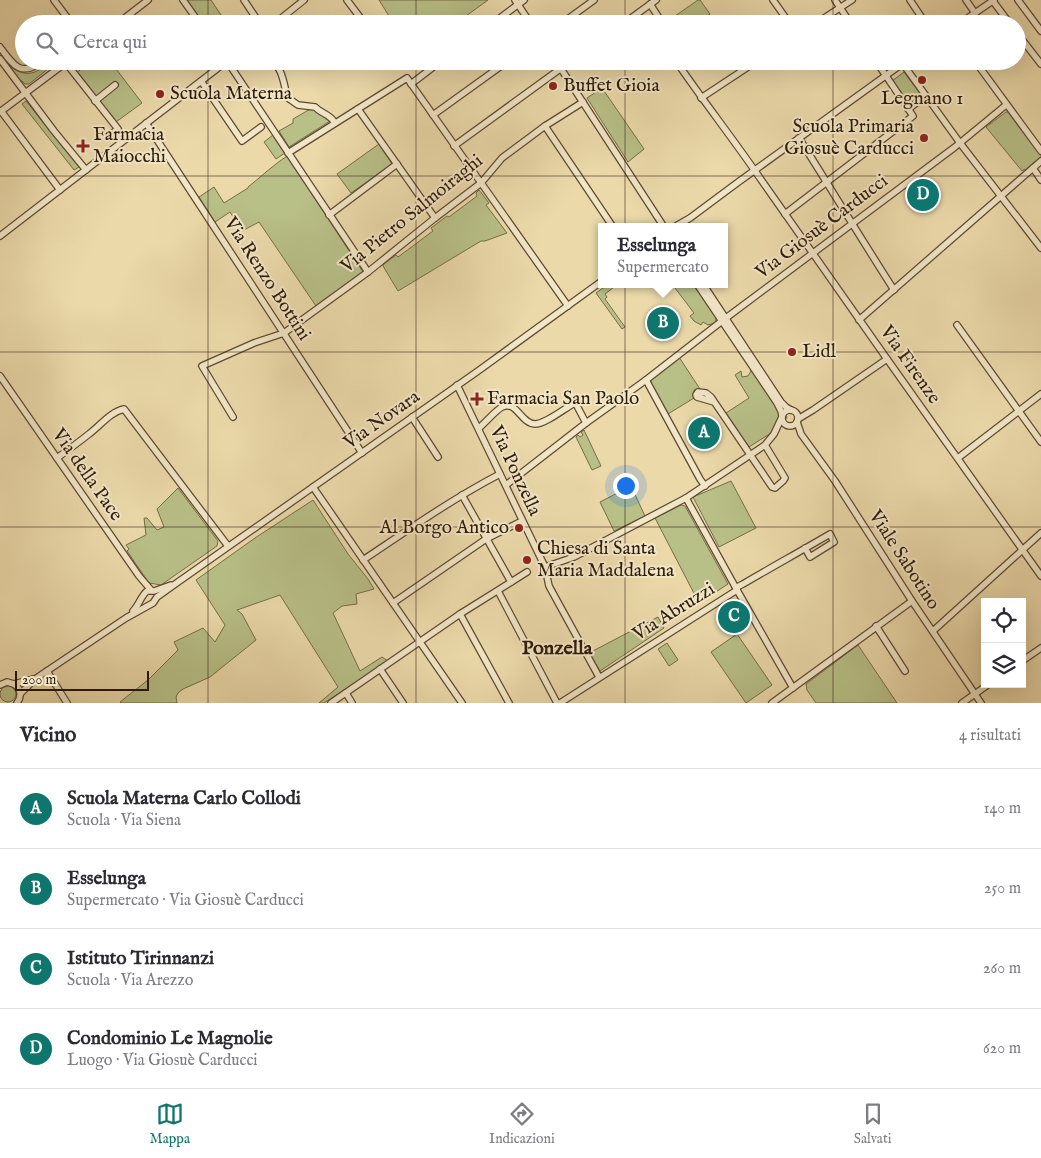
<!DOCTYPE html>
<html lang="it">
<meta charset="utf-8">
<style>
:root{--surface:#fff;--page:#f2f2f3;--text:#2b2b33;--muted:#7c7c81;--line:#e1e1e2;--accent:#0f766e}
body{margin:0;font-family:"IM FELL English",serif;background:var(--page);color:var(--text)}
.controls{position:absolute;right:15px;bottom:15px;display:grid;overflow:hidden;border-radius:0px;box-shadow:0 5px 20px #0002}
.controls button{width:45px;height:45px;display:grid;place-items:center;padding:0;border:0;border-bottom:1px solid var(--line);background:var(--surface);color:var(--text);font:25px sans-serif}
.scale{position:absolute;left:15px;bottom:12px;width:134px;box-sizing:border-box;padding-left:5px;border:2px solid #2f1b07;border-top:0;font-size:14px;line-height:18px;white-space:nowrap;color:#2f1b07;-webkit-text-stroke:4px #f2e6c8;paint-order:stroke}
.you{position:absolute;left:625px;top:485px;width:18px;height:18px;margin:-12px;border:4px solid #fff;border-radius:50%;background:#1a73e8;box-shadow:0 0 0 8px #1a73e833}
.badge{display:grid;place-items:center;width:32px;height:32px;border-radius:50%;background:var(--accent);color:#fff;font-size:16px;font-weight:700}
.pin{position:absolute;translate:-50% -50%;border:2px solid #fff;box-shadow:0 1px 5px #0006}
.popup{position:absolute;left:598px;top:223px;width:130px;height:65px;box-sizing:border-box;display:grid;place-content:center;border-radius:0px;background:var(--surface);filter:drop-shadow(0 1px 4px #0005);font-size:16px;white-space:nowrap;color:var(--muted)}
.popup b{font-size:19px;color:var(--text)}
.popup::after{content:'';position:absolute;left:50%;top:100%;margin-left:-10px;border:10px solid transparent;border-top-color:var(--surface)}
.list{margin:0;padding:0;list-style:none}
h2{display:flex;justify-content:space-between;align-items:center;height:65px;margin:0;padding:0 20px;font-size:21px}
h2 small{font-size:16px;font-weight:400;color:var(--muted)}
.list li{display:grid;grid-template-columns:32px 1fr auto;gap:15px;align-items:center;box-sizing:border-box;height:80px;padding:0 20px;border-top:1px solid var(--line)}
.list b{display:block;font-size:19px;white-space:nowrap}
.list p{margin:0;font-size:16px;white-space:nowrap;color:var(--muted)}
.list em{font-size:16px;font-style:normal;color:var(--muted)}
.icon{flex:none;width:28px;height:28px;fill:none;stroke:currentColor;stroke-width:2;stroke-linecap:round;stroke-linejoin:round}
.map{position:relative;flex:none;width:1041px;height:703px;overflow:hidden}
.search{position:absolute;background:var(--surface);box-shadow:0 5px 20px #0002;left:15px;right:15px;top:15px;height:55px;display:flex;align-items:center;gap:12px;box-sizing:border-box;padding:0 18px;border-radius:28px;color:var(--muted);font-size:19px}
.sheet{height:385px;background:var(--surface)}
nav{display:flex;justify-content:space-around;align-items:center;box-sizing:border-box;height:70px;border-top:1px solid var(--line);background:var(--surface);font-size:14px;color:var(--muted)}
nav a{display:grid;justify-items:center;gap:2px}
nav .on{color:var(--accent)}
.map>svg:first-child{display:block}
</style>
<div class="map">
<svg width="1041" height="703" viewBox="0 0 1041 703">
<rect width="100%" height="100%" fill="#ebd9aa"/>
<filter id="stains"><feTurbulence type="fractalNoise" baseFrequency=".004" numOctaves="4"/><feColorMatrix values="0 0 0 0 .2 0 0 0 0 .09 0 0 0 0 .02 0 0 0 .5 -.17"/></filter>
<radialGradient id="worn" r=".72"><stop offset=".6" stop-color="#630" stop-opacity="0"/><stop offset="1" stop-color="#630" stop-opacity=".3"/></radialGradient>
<g fill="#b8bf87" stroke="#746d47">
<path d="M186 0H211L227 24H204Z"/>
<path d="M379 0H488L455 24H394Z"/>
<path d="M698 0H700L710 14 695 24H665V23Z"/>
<path d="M2 59C11 68 23 78 37 71 45 67 49 61 58 61L29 84H25L22 81 19 80Z"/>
<path d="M92 61H110L142 103 116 122 112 118 108 121 72 76Z"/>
<path d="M904 72 922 96 909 105 892 81Z"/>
<path d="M602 88 644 149 628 162 587 98Z"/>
<path d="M26 101 79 167 74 170 22 104Z"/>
<path d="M312 108 318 114 328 118 330 121 289 147 279 131 293 123V119Z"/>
<path d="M1006 112H1009L1041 153V159L1026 171 1025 169 1022 171 986 127Z"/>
<path d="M273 135 285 153 276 159 264 142Z"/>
<path d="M379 144 392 164 351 193 337 174Z"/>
<path d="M287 156 363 272 316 306 259 222 242 231 230 212 215 222 199 197 214 187 224 203 248 188V187C261 177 273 165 287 156Z"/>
<path d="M479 190 489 203 486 205 507 233 485 241H481L398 291 383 266 384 264 396 255 398 257 433 231 431 228 447 216 449 217 477 196 476 193Z"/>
<path d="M614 284H618L605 294 607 297 605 299 625 327 622 329 596 293 603 288Z"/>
<path d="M672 284H695L716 316V320L715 323 708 325 703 322 701 325 694 321 690 316 694 313Z"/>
<path d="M679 357 700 389 694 390V398L668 414 650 383 652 378Z"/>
<path d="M753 366 787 417 782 426 749 447 726 413 749 398 735 375 741 371 742 377 748 376 751 371 750 367Z"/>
<path d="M584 430 601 466 592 470 576 437 578 435 580 437 583 435 581 432Z"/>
<path d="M731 481 756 528 719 547 693 497Z"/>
<path d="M631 486 645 516 614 531 600 502Z"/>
<path d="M178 488 218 541 217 546 161 585 149 583 127 551 129 549 126 545 146 535 144 518H147L157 530 164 527 157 509Z"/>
<path d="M313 500 348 554 368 579 374 589 356 594 357 604 342 606 333 613 360 671 382 657 388 661 324 703H319L338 687 280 595 237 610 242 614 256 640 210 677 183 689 178 693 176 697 177 703H121L120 702 148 680 178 650 174 642 203 628 215 642 225 625 196 580 255 538Z"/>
<path d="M681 505 685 506 728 584 699 603 655 518Z"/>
<path d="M658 617 664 628 600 671 589 653Z"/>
<path d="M737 634 772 685 746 703 711 652Z"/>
<path d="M667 643 678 660 669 666 658 649Z"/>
<path d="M858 645 897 703H816L807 690 806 684Z"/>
<circle cx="8" cy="694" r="8"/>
</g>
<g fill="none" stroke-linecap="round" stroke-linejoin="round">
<g stroke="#5e4a30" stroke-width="8">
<g id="minor">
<path d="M54 0 72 24"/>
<path d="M183 0 200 24"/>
<path d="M244 0 260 24"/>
<path d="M347 0 365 24"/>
<path d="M515 0 531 24"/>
<path d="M773 0 790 24"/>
<path d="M835 0 851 24"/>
<path d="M910 0 926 24"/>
<path d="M966 0 975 13"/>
<path d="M1018 0 1041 31"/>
<path d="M993 1 1010 24"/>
<path d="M650 4 661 21 662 24"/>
<path d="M117 24 148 0"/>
<path d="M274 24 304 0"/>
<path d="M492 24 524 0"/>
<path d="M561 24 594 0"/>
<path d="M623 24 656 0"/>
<path d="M815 24 852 0"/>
<path d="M959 24 994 0"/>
<path d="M1017 33 1041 64"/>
<path d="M0 47C13 65 21 78 42 61"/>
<path d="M0 59 54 131 86 170"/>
<path d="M227 61 368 272"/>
<path d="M271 61C284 69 283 85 288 98L298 105 315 107C323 115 329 113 335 123"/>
<path d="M556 61 664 227"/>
<path d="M676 61C704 102 734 140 762 181 854 313 948 445 1041 576"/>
<path d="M975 61 1041 151"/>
<path d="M66 63 118 129 109 136"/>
<path d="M903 64 960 143 1041 248"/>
<path d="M201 81 242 141 261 127"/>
<path d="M411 84 441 61"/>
<path d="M701 98 757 61"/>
<path d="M95 101 115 85"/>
<path d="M358 109 435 218"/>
<path d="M908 109 926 96"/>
<path d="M1 111 60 190"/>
<path d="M0 112 68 61"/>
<path d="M433 115 508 61"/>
<path d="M146 123 362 453"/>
<path d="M545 126 613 227"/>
<path d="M799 138C831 189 862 240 894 290"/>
<path d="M454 146 571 61"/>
<path d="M288 153 407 78 568 306"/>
<path d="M1033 168 1041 180"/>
<path d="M785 214 913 116 876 61"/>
<path d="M329 215 397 164"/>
<path d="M676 226 690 218 737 183 906 61"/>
<path d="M0 236 227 61"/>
<path d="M697 284 777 403 781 411 782 416"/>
<path d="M703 284 781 402 786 407 791 410"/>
<path d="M726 318 955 147 1006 105"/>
<path d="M859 320 1041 161"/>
<path d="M957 325 1041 442"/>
<path d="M0 376 139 576 151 590"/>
<path d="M646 380 700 479 705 486"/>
<path d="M457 385 545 567 549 586 599 677"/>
<path d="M714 402 697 397 696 395 698 392 706 393 711 397 772 487 775 488 783 481 785 478 765 445"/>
<circle cx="790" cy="418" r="8"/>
<path d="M233 417 202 366 254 343 284 333 368 272 435 218 481 183 502 158 545 126 583 102"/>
<path d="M412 417 438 457"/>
<path d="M798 419 813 410 887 359"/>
<path d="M797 422 801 434 835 481 912 601 981 703"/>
<path d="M479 428C485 423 496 410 502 407 517 400 520 423 535 424 545 424 564 409 573 404H576L586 423"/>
<path d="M57 458C68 450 79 442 89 434 100 426 110 412 124 409L228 546"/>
<path d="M958 458 1041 394"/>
<path d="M506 485 586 423 646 380 722 321"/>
<path d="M313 487 462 703"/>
<path d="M462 495 511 582"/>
<path d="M686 498 737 590 793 688"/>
<path d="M363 560C408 530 452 499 500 474"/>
<path d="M545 567 574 557 686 498 765 445 774 434 781 419"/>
<path d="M498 591 557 703"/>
<path d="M393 603 486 539 522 521"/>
<path d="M133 611C139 605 141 596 147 591H154L171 585"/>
<path d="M460 614 509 703"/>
<path d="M876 626 905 671"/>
<path d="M933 631 1041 533"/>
<path d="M1022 661 1041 648"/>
<path d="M380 669 403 703"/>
<path d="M47 671 67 703"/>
<path d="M14 684C21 689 22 696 17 703"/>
<path d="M0 685 7 682 14 684 33 679"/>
<path d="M21 693 35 679 126 618 153 603 157 597 178 582 478 371 602 281"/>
<path d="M346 693 352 703"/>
<path d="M331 703 460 614 527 572"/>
<path d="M560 703 737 590V587L743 584C772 567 801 551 830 534L834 542 810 557 805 548"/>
<path d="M772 703 912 601"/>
<path d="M962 703 989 684"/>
</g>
</g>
<use href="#minor" stroke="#f2e6c8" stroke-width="5.5"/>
</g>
<path fill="none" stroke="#2f1b07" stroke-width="1" stroke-opacity="0.55" d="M208 0V24M416 0V24M625 0V24M833 0V24M208 61V703M416 61V703M625 61V703M833 61V703M0 176H1041M0 352H1041M0 527H1041"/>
<g fill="#8f2418" stroke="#f2e6c8" stroke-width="2">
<circle cx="922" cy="80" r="5"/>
<circle cx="553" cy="86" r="5"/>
<circle cx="160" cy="94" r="5"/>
<circle cx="924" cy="138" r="5"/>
<path d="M80.5 138.5h5v5h5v5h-5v5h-5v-5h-5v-5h5z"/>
<circle cx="792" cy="352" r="5"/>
<path d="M474.5 391.5h5v5h5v5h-5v5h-5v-5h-5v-5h5z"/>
<circle cx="519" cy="528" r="5"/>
<circle cx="527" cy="560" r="5"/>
</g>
<g text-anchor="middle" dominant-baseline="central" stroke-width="4" stroke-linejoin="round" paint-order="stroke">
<g font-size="19" fill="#2f1b07" stroke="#f2e6c8" text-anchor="start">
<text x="563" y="86">Buffet Gioia</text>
<text x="170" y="94">Scuola Materna</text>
<text x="922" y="99" text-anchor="middle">Legnano 1</text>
<text x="914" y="127" text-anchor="end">Scuola Primaria<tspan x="914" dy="22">Giosuè Carducci</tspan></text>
<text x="93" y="135">Farmacia<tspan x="93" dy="22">Maiocchi</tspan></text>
<text x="802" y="352">Lidl</text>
<text x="487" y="399">Farmacia San Paolo</text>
<text x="509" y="528" text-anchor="end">Al Borgo Antico</text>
<text x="537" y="549">Chiesa di Santa<tspan x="537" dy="22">Maria Maddalena</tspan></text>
</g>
<g font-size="19" fill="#2f1b07" stroke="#f2e6c8">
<text transform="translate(412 214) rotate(-39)">Via Pietro Salmoiraghi</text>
<text transform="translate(822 227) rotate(-37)">Via Giosuè Carducci</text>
<text transform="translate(267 279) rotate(57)">Via Renzo Bottini</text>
<text transform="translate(910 365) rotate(55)">Via Firenze</text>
<text transform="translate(382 420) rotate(-35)">Via Novara</text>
<text transform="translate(515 471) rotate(65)">Via Ponzella</text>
<text transform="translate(87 475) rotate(55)">Via della Pace</text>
<text transform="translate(904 560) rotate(57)">Viale Sabotino</text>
<text transform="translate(674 612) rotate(-32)">Via Abruzzi</text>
</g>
<g font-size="20" font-weight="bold" fill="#2f1b07" stroke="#f2e6c8">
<text x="557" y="648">Ponzella</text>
</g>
</g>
<rect width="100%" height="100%" filter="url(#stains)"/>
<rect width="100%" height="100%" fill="url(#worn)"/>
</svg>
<div class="controls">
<button><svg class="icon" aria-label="locate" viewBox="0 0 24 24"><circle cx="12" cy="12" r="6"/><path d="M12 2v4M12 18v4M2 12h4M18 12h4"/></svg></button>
<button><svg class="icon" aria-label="layers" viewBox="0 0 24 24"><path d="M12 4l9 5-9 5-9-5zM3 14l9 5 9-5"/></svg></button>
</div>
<div class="scale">200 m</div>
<div class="you"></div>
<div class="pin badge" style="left:704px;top:433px">A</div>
<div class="pin badge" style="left:663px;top:323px">B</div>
<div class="popup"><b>Esselunga</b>Supermercato</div>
<div class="pin badge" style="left:734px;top:617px">C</div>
<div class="pin badge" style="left:923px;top:195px">D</div>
<div class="search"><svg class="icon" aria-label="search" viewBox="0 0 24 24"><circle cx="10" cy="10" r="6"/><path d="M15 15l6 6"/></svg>Cerca qui</div>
</div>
<section class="sheet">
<h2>Vicino<small>4 risultati</small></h2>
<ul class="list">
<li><span class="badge">A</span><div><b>Scuola Materna Carlo Collodi</b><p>Scuola · Via Siena</p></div><em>140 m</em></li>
<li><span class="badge">B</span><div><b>Esselunga</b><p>Supermercato · Via Giosuè Carducci</p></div><em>250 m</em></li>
<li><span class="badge">C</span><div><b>Istituto Tirinnanzi</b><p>Scuola · Via Arezzo</p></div><em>260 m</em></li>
<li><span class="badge">D</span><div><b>Condominio Le Magnolie</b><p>Luogo · Via Giosuè Carducci</p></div><em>620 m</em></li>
</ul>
</section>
<nav>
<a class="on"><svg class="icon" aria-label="map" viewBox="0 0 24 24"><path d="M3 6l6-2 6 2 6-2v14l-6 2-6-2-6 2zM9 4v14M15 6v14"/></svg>Mappa</a>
<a><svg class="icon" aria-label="directions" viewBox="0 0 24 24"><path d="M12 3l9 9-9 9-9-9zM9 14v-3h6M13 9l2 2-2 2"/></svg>Indicazioni</a>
<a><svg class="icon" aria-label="saved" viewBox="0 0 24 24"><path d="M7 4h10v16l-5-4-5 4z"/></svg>Salvati</a>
</nav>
